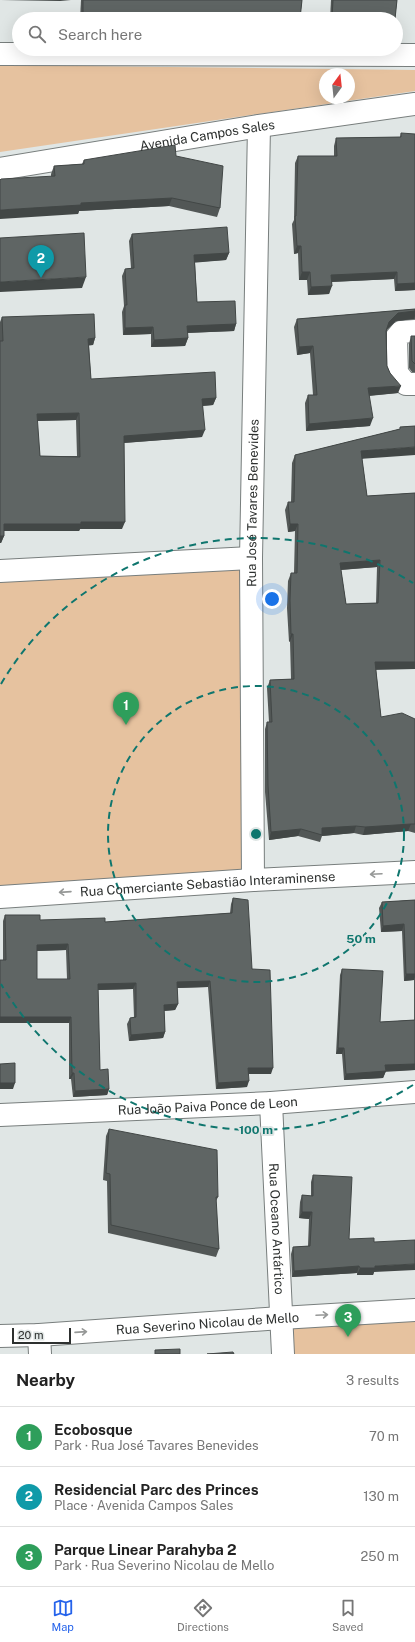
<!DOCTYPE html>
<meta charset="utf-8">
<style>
:root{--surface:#fff;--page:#f2f2f2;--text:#222;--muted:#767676;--line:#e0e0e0;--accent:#2563eb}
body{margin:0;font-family:"Public Sans",sans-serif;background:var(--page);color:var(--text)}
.compass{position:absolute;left:319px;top:68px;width:36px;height:36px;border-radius:50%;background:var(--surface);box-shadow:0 4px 16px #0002;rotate:15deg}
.scale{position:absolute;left:12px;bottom:10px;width:59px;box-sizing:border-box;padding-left:4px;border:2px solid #2d302f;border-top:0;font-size:11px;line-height:14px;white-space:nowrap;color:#2d302f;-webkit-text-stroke:3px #e0e6e5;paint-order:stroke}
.you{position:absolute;left:272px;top:599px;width:14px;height:14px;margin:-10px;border:3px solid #fff;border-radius:50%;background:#1a73e8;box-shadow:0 0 0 6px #1a73e833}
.badge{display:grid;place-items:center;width:26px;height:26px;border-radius:50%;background:var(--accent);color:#fff;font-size:13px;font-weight:700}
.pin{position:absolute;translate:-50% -33px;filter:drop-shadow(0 1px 2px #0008)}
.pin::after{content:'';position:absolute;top:21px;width:14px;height:12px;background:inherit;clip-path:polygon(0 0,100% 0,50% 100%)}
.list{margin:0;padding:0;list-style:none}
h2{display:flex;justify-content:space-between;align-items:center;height:52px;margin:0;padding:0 16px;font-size:17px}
h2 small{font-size:13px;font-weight:400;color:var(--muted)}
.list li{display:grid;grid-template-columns:26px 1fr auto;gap:12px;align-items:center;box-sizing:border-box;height:60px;padding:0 16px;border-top:1px solid var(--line)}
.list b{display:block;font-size:15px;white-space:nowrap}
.list p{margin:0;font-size:13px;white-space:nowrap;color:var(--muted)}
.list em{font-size:13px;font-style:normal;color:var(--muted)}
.icon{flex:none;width:22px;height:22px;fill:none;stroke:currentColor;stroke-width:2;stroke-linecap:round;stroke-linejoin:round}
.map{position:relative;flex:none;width:415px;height:1354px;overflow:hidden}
.search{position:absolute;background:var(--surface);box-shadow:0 4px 16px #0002;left:12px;right:12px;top:12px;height:44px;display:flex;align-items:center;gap:10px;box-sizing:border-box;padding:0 14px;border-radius:22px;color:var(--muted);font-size:15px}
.sheet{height:232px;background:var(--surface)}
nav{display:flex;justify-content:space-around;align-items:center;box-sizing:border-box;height:56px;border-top:1px solid var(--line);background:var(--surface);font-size:11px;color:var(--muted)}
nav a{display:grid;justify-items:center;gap:2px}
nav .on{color:var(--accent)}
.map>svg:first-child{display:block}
</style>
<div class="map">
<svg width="415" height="1354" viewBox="0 0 415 1354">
<rect width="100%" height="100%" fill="#e0e6e5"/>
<g fill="#e6c29f" fill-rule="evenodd">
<path d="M0 65 415 70V91L0 152ZM325 74H349V98H325Z"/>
<path d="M251 558 253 880 0 897V571Z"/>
<path d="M415 1313V1354H282L281 1319Z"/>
</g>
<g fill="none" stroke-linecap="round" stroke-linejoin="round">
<g stroke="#787e7d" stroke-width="24">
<g id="minor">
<path d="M0 54 415 55"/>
<path id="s1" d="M0 169 259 126 415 104"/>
<path d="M415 331 401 332 396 338 397 373 406 384H415"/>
<path d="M0 571 251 558"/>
<path id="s2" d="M253 880 251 558 259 126"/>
<path id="s3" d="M0 897 253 880 415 872"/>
<path id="s4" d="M271 1103 283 1354"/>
<path id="s5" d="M0 1115 271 1103 415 1092"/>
<path d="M39 1335 40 1354"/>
</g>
</g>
<g stroke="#787e7d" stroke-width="24">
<g id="major">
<path id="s6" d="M0 1336 39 1335 281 1318 415 1310"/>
</g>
</g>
<use href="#minor" stroke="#fff" stroke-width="22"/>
<use href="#major" stroke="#fff" stroke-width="22"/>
</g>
<g fill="#525756" fill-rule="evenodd">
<path d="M81 0H302L300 19H80Z"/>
<path d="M331 0H397L395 19H330Z"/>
<path d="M401 133 415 290 395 291 394 279 332 282 329 294 308 295 307 280H299L298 253 294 254 292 224 294 220 295 163 298 156H334V146L336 138 400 137Z"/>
<path d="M176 156 220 208 217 217 169 206 79 211 78 214 51 176V174L54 166 82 164 84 160Z"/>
<path d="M132 234 229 253 226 260 195 262 197 302 236 324 234 331 187 333 188 338 185 346 151 347V334L123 335 122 312 124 306 122 276 125 269 131 268 129 241Z"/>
<path d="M415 309V319L396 321 387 330V366L398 393 369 396 370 426 306 431 305 403 308 395H313L310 353 297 355 294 327 297 319Z"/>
<path d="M2 317 95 338 93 345H89L91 379 216 398 213 405 203 406 202 437 124 443 122 529H80L79 531H4V536L1 543H0V322ZM76 420 77 456H40L37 421Z"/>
<path d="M411 336H415V372H412L409 368V344Z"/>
<path d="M415 426 362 459 367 496 415 493 376 669 381 717 415 719V833L408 831 363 835 354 833 322 836 320 842 298 836 269 840 265 792V729L267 722H269L267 688 270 680 291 679 290 641 289 642 287 608 288 581 291 573H294L295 531 288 532 285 510 288 502H291L292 463 295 455 400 429V427ZM377 567 376 603 346 604 341 570Z"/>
<path d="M233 898 252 969 271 1074H248L247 1087 216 1089 208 987 177 988 178 1004 175 1010 164 1011 165 1032 163 1038 129 1041 127 1024 130 1018 134 1017 133 989 98 990 100 1070 109 1089 107 1095 73 1097 71 1079H69V1023H0V960H3V921L5 915 40 920 105 922 230 913 231 904ZM66 950 67 979H37V951Z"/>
<path d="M415 900V1070L386 1071 383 1078 344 1080 342 1054H336L340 975 342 969 380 1022 414 1020V980L404 981 402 931 381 932 379 908 382 902Z"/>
<path d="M109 1129 218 1197 216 1201 219 1249 216 1257 108 1233 107 1181 103 1180 106 1136Z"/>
<path d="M313 1175 349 1239 374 1272 373 1275H357V1273L292 1277 291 1254 293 1247 308 1246 309 1219 299 1218 300 1202 302 1195 311 1196V1182Z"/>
</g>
<g fill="#424746">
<path d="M1 0H71L60 1Z"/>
<path d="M252 16 278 19H251Z"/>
<path d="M83 17 96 19H82Z"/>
<path d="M172 198 169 206 79 211 78 214 0 219V210L81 203Z"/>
<path d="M297 246H301L298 253 294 254Z"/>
<path d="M229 253 226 260 191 263 194 255Z"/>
<path d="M302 272H310L307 280H299Z"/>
<path d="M397 272 394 279 328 282 331 275Z"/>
<path d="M86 277 82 288 0 292V282Z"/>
<path d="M415 283V290L395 291 397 284Z"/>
<path d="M332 286 329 294 308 295 311 287Z"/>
<path d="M415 311V316L414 319 396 321 386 330 389 322 398 313Z"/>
<path d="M236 324 234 331 184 333 187 326Z"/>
<path d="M153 327 151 334 123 335 125 328Z"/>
<path d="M95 338 93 345 86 346 88 339Z"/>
<path d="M188 338 185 346 151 347 154 340Z"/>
<path d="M313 346 310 353 297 355 299 347Z"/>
<path d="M401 386 398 393 365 396 368 388Z"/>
<path d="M216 398 213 405 200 406 202 399Z"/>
<path d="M79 413 76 420 34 421 37 414Z"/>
<path d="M373 418 370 426 306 431 309 424Z"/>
<path d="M205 430 202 437 122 443 124 436Z"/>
<path d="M415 447V455L359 459 361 451Z"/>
<path d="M81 522H125L122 529H80L79 531H2L4 524Z"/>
<path d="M290 524H298L295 531 288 532Z"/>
<path d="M0 536H4L1 543H0Z"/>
<path d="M380 560 377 567 338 570 340 563Z"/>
<path d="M291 634H293L290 641 289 642Z"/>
<path d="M375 662H415V669L372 670Z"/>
<path d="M411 824 408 831 363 835 365 827Z"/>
<path d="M356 826 354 833 322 836V828Z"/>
<path d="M301 829 298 836 269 840 271 832Z"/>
<path d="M404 924 402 931 381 932 383 926Z"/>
<path d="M68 944 66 950 35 951 37 945Z"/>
<path d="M406 974H415V977L414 980 404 981Z"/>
<path d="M210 981 208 987 175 988 177 982Z"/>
<path d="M136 983 133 989 96 990 98 984Z"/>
<path d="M178 1004 175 1010 162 1011 164 1005Z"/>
<path d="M0 1017H71L69 1023H0Z"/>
<path d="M165 1032 163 1038 129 1041 131 1035Z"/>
<path d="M338 1048H344L342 1054H336Z"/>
<path d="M415 1064V1070L383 1072 385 1065Z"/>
<path d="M248 1068H273L271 1074H246Z"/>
<path d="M386 1071 383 1078 344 1080 346 1074Z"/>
<path d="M72 1073H74L71 1079H69Z"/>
<path d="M249 1081 247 1087 216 1089 218 1083Z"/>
<path d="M0 1083H15L13 1089H0Z"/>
<path d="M109 1089 107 1095 73 1097 75 1091Z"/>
<path d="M302 1212H312L309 1219 299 1218Z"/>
<path d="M415 1264V1270L374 1272 373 1275H357L360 1268 375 1266Z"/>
<path d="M359 1266 357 1273 292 1277 294 1271Z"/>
</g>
<g fill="#5f6564" stroke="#424746" fill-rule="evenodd">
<path d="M83 0H302L300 19H278L252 16V19H96L83 17Z"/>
<path d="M333 0H397L395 19H343L332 18Z"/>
<path d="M401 133 415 134V283L397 284V272L331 275 332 286 311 287 310 272H302L301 246H297L295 216H296L298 156H337L336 138 401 137Z"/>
<path d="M175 145 176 156 223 166 220 208 172 198 81 203V205L0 210V180L1 179 55 176 54 166 84 164V160Z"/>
<path d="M227 227 229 253 194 255 197 302 235 301 236 324 187 326 188 338 154 340 153 327 125 328V305H127L125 269 134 268 132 234Z"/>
<path d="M84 233 86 277 0 282V238Z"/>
<path d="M415 309V311L398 313 389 322 386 331 387 366 390 373 401 386 368 388 373 418 309 424 308 395H317L313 346 299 347 297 319Z"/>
<path d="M94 314 95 338 88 339 91 379 215 372 216 398 202 399 205 430 124 436 125 522H81V524H4V536H0V341H3L2 317ZM79 413 80 457 40 456 37 414Z"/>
<path d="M411 336H415V364L412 361Z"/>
<path d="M415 426V447L361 451 367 496 415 493V662H375L381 717 402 713 415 719V824H411L365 827 356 826 322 828V835L301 829 271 832 268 785 267 722H272L270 680 294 679 293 634H291L290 600 291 573H297L298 524H290L288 502H294L295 455 400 429V427ZM380 560 378 603 346 604 340 563Z"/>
<path d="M233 898 248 900 252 969 270 970 273 1068H248L249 1081 218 1083 210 981 177 982 178 1004 164 1005 165 1032 131 1035 130 1018 136 1017V983L98 984 100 1070 108 1069 109 1089 75 1091 74 1073H72L71 1017H0V960H6L5 915H40V920L105 918V922L232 913ZM68 944 70 979H37V945Z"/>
<path d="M415 900V974H406L404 924 383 926 382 902Z"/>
<path d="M342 969 383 971 380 1022 415 1020V1064L385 1065 386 1071 346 1074 344 1048H338Z"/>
<path d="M15 1063V1083H0V1064Z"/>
<path d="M109 1129 217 1150 218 1197H216L219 1249 111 1225 110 1174 106 1173Z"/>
<path d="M313 1175 352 1177 349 1239 374 1238V1242L415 1240V1264L375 1266V1268H360L359 1266 294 1271 293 1247 310 1246 312 1212H302V1195L313 1196Z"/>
<path d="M180 1349V1354H155V1350Z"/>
<path d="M233 1352 234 1354H207Z"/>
</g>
<defs><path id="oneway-shaft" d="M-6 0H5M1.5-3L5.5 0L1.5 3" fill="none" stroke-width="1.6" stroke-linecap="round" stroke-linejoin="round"/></defs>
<g stroke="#969897">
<use href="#oneway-shaft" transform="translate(376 874) rotate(177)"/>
<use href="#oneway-shaft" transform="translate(65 892) rotate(176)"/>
<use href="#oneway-shaft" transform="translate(322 1315) rotate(-3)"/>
<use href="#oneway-shaft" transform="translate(81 1332) rotate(-4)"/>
</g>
<g fill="none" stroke="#0f766e" stroke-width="2" stroke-dasharray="7 5">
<circle cx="256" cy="834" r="148"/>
<path d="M413 1085A296 296 0 0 1 1 984M1 684A296 296 0 0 1 413 583"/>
</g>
<g text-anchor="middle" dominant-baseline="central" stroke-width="4" stroke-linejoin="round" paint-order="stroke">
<g font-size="13" fill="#2d302f" stroke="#e0e6e5">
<text stroke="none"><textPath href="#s1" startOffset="210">Avenida Campos Sales</textPath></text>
<text stroke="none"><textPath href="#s2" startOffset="377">Rua José Tavares Benevides</textPath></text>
<text stroke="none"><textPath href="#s3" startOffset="208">Rua Comerciante Sebastião Interaminense</textPath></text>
<text stroke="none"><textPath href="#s5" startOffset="208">Rua João Paiva Ponce de Leon</textPath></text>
<text stroke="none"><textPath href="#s4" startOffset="126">Rua Oceano Antártico</textPath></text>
<text stroke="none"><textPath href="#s6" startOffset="208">Rua Severino Nicolau de Mello</textPath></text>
</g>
</g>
<circle cx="256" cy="834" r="6" fill="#0f766e" stroke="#e0e6e5" stroke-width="2"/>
<g font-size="12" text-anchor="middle" font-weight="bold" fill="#0f766e" stroke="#e0e6e5" stroke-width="4" stroke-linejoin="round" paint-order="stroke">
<text x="361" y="943">50 m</text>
<text x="256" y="1134">100 m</text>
</g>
</svg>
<svg class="compass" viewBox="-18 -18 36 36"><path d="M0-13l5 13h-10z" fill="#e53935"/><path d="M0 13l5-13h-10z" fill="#767676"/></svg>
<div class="scale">20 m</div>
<div class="you"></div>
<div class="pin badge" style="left:126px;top:725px;background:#2e9e5b">1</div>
<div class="pin badge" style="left:41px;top:278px;background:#0f9aa8">2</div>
<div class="pin badge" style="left:348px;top:1337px;background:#2e9e5b">3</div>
<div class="search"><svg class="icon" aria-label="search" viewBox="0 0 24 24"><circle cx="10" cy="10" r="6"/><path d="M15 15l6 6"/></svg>Search here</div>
</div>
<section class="sheet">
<h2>Nearby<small>3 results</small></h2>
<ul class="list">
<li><span class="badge" style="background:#2e9e5b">1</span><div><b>Ecobosque</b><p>Park · Rua José Tavares Benevides</p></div><em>70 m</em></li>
<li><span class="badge" style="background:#0f9aa8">2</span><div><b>Residencial Parc des Princes</b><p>Place · Avenida Campos Sales</p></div><em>130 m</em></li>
<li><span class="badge" style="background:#2e9e5b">3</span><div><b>Parque Linear Parahyba 2</b><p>Park · Rua Severino Nicolau de Mello</p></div><em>250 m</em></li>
</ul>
</section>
<nav>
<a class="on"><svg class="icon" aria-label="map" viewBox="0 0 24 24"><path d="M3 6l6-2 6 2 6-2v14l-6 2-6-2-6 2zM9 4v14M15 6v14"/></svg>Map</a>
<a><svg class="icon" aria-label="directions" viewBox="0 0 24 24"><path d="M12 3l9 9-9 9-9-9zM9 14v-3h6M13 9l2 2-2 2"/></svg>Directions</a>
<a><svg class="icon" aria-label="saved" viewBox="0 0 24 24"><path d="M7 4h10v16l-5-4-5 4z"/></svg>Saved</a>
</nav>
